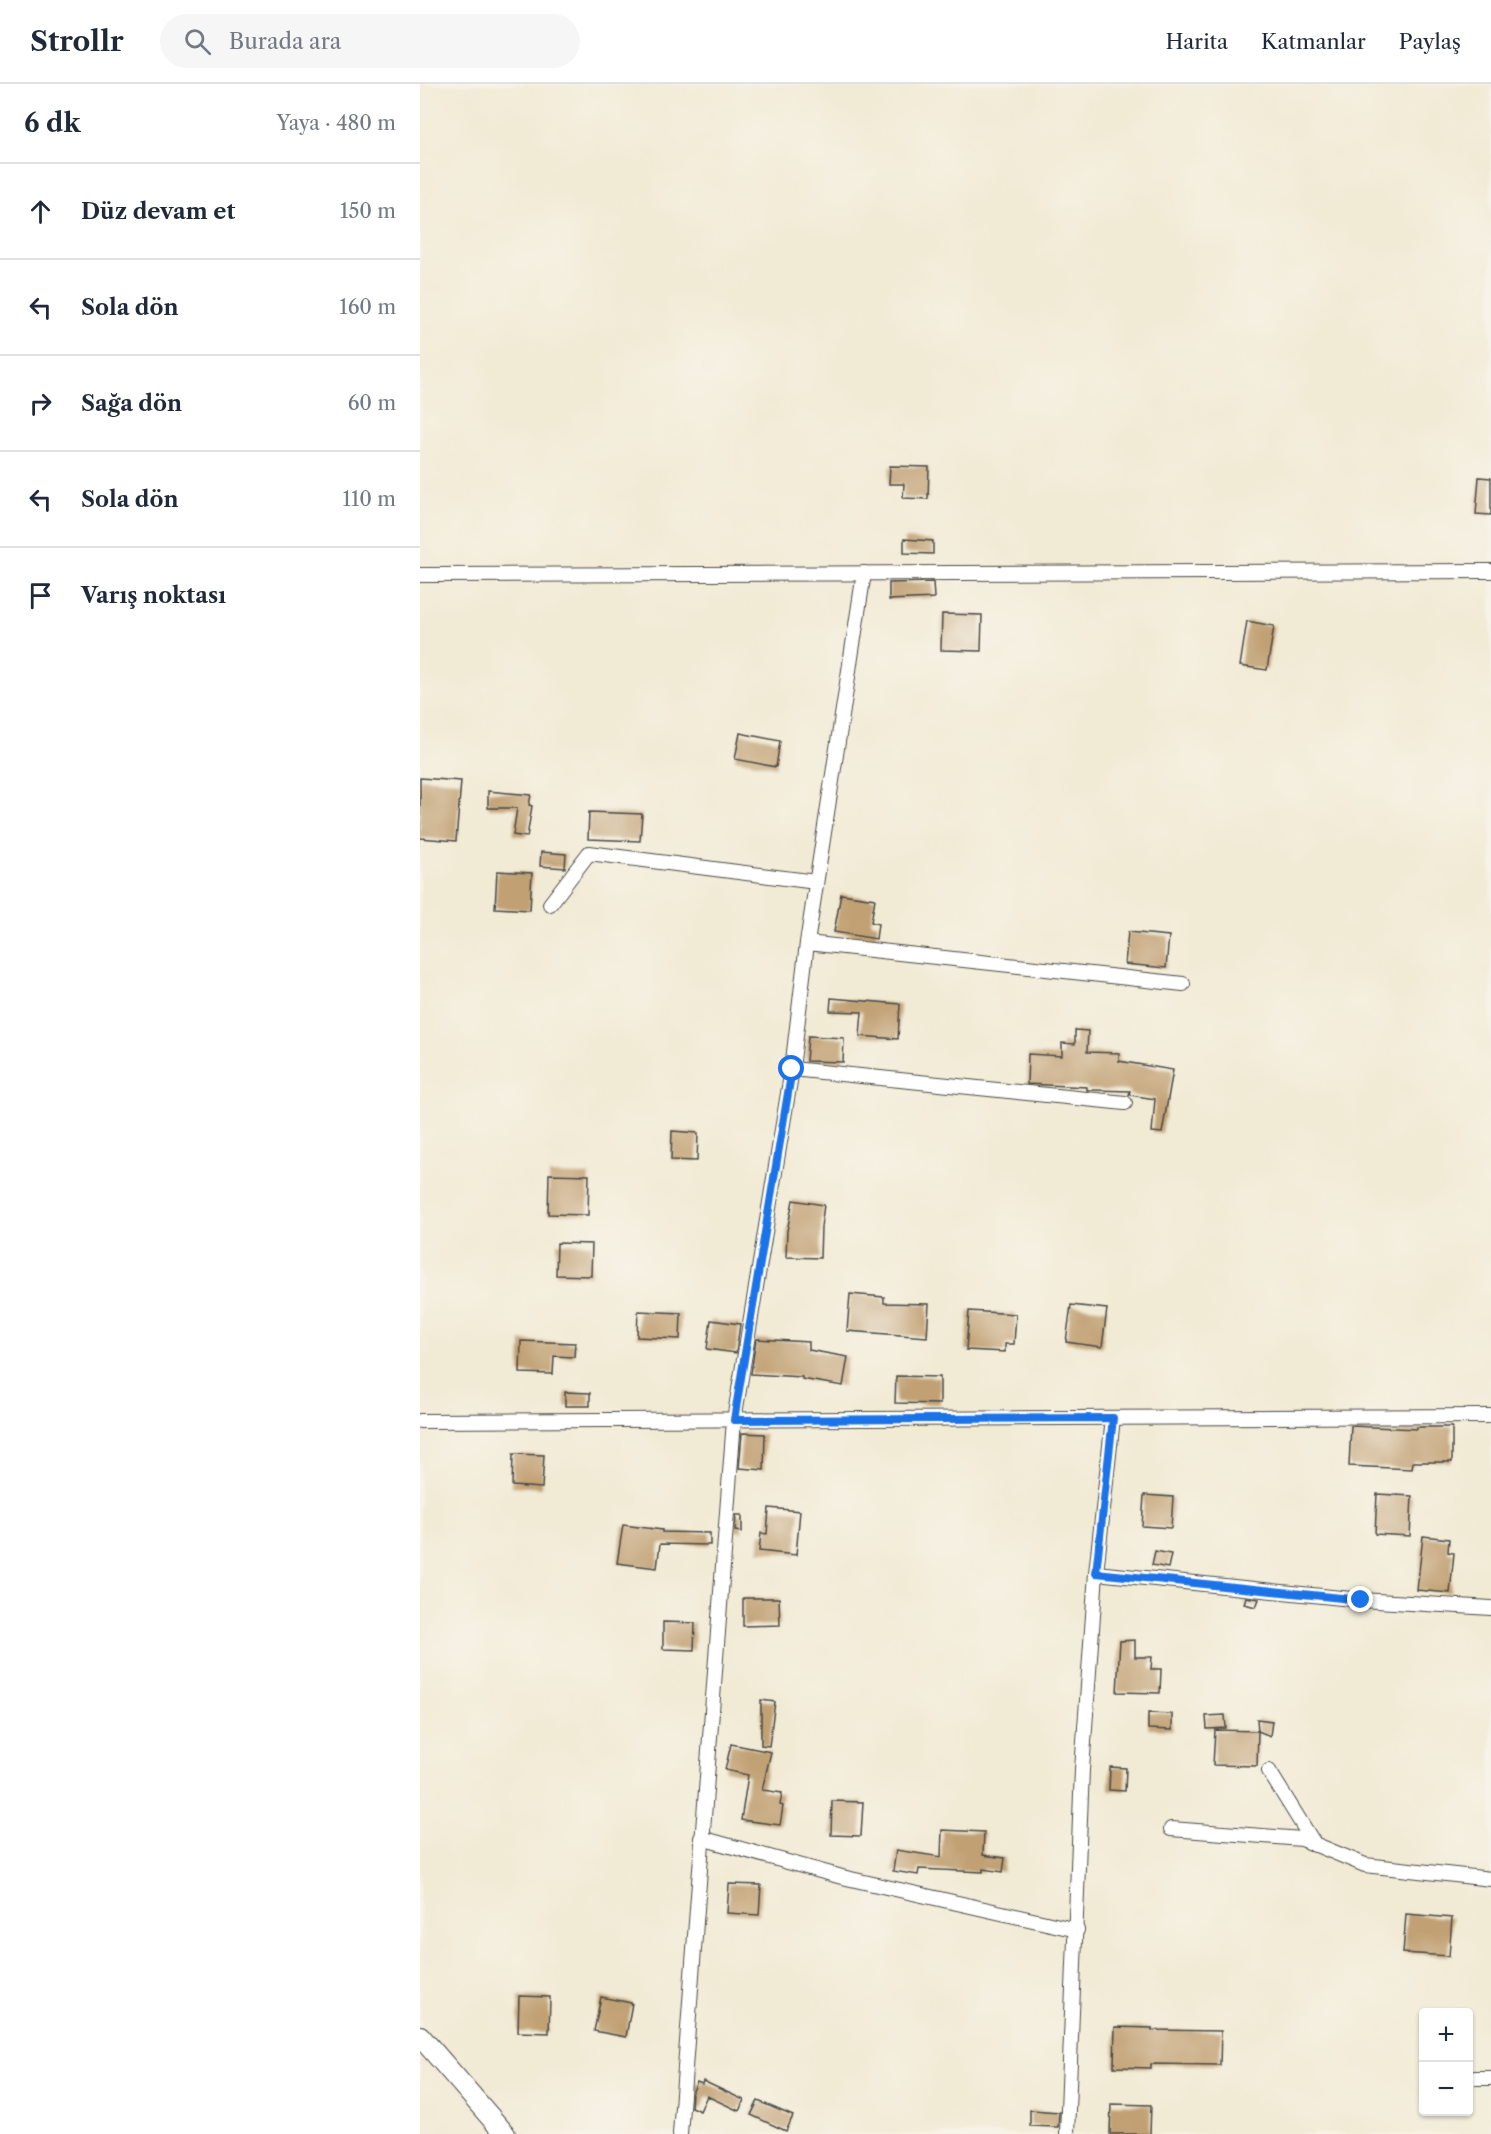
<!DOCTYPE html>
<html lang="tr">
<meta charset="utf-8">
<style>
:root{--surface:#fff;--page:#f6f6f7;--text:#1f2937;--muted:#747a83;--line:#e0e1e3}
body{margin:0;font-family:"Libre Caslon Text",serif;background:var(--page);color:var(--text)}
.controls{position:absolute;right:18px;bottom:18px;display:grid;overflow:hidden;border-radius:6px;box-shadow:0 2px 4px #0004}
.controls button{width:54px;height:54px;display:grid;place-items:center;padding:0;border:0;border-bottom:2px solid var(--line);background:var(--surface);color:var(--text);font:30px sans-serif}
.stop{position:absolute;width:18px;height:18px;margin:-14px;border:4px solid #1a73e8;border-radius:50%;background:#fff}
.stop.end{background:#1a73e8;border-color:#fff;box-shadow:0 2px 6px #0008}
.list{margin:0;padding:0;list-style:none}
h2{display:flex;justify-content:space-between;align-items:center;height:78px;margin:0;padding:0 24px;font-size:26px}
h2 small{font-size:20px;font-weight:400;color:var(--muted)}
.list li{display:grid;grid-template-columns:39px 1fr auto;gap:18px;align-items:center;box-sizing:border-box;height:96px;padding:0 24px;border-top:2px solid var(--line)}
.list b{display:block;font-size:22px;white-space:nowrap}
.list em{font-size:20px;font-style:normal;color:var(--muted)}
.icon{flex:none;width:33px;height:33px;fill:none;stroke:currentColor;stroke-width:2;stroke-linecap:round;stroke-linejoin:round}
.map{position:relative;flex:none;width:1071px;height:2050px;overflow:hidden}
header{display:flex;align-items:center;gap:36px;box-sizing:border-box;height:84px;padding:0 30px;background:var(--surface);border-bottom:2px solid var(--line)}
header strong{font-size:28px}
nav{display:flex;gap:33px;margin-inline-start:auto;font-size:21px}
.search{width:420px;height:54px;background:var(--page);display:flex;align-items:center;gap:15px;box-sizing:border-box;padding:0 21px;border-radius:33px;color:var(--muted);font-size:22px}
main{display:flex}
aside{flex:1;background:var(--surface)}
.map>svg:first-child{display:block}
</style>
<header>
<strong>Strollr</strong>
<div class="search"><svg class="icon" aria-label="search" viewBox="0 0 24 24"><circle cx="10" cy="10" r="6"/><path d="M15 15l6 6"/></svg>Burada ara</div>
<nav><a>Harita</a><a>Katmanlar</a><a>Paylaş</a></nav>
</header>
<main>
<aside>
<h2>6 dk<small>Yaya · 480 m</small></h2>
<ul class="list">
<li><svg class="icon" aria-label="ahead" viewBox="0 0 24 24"><path d="M12 20V5M6 11l6-6 6 6"/></svg><div><b>Düz devam et</b></div><em>150 m</em></li>
<li><svg class="icon" aria-label="left" viewBox="0 0 24 24"><path d="M17 20v-9H6M10 6l-5 5 5 5"/></svg><div><b>Sola dön</b></div><em>160 m</em></li>
<li><svg class="icon" aria-label="right" viewBox="0 0 24 24"><path d="M7 20v-9h11M14 6l5 5-5 5"/></svg><div><b>Sağa dön</b></div><em>60 m</em></li>
<li><svg class="icon" aria-label="left" viewBox="0 0 24 24"><path d="M17 20v-9H6M10 6l-5 5 5 5"/></svg><div><b>Sola dön</b></div><em>110 m</em></li>
<li><svg class="icon" aria-label="arrive" viewBox="0 0 24 24"><path d="M6 21V4h12l-3 4 3 4H6"/></svg><div><b>Varış noktası</b></div></li>
</ul>
</aside>
<div class="map">
<svg width="1071" height="2050" viewBox="0 0 1071 2050">
<rect width="100%" height="100%" fill="#f7f3e8"/>
<filter id="ink" filterUnits="userSpaceOnUse"><feTurbulence type="fractalNoise" baseFrequency=".0167" numOctaves="2"/><feDisplacementMap in="SourceGraphic" scale="12" xChannelSelector="R" yChannelSelector="G"/><feConvolveMatrix kernelMatrix="1 2 1 2 8 2 1 2 1" color-interpolation-filters="sRGB"/></filter>
<filter id="wash" filterUnits="userSpaceOnUse"><feTurbulence type="fractalNoise" baseFrequency=".008" numOctaves="4" result="noise"/><feDisplacementMap in="SourceGraphic" scale="24" xChannelSelector="R" yChannelSelector="G"/><feGaussianBlur stdDeviation="1.35" result="paint"/><feColorMatrix in="noise" values="0 0 0 0 0 0 0 0 0 0 0 0 0 0 0 0 0 1.4 0 .05"/><feComposite in="paint" operator="in"/></filter>
<g filter="url(#wash)">
<rect width="100%" height="100%" fill="#f1ead4"/>
<g id="blocks">
<g fill="#c1a073">
<path d="M470 382 509 383 508 415 483 414 484 400H469Z"/>
<path d="M1059 393 1071 394V431L1056 430Z"/>
<path d="M484 455 513 457V470L484 469Z"/>
<path d="M513 498 514 514 469 516V499Z"/>
<path d="M522 530 562 531 561 567 521 566Z"/>
<path d="M827 537 854 542 847 586 820 582Z"/>
<path d="M320 649 360 657 356 683 315 675Z"/>
<path d="M0 694 41 697 36 757 0 754Z"/>
<path d="M68 707 111 711 109 721 112 722 107 753 93 751 97 724H68Z"/>
<path d="M169 728 222 730 220 757 168 755Z"/>
<path d="M121 768 146 770 145 784 120 782Z"/>
<path d="M77 787 112 789 110 826 75 824Z"/>
<path d="M421 810 455 815 451 838 458 840 456 855 414 848Z"/>
<path d="M708 848 749 852 746 884 705 880Z"/>
<path d="M411 914 480 920 478 955 440 952 442 928 410 927Z"/>
<path d="M655 946 668 947 667 968 699 969V977L753 986 742 1049 732 1048 735 1015 709 1011 710 1007 671 1006H667V1003L607 1000 608 970 642 972V959L655 960Z"/>
<path d="M388 952 424 954 423 978 386 977Z"/>
<path d="M252 1047 278 1049 277 1077 251 1076Z"/>
<path d="M129 1090 169 1091 168 1131 128 1130Z"/>
<path d="M373 1116 404 1121 401 1143 400 1174 366 1173 367 1147Z"/>
<path d="M137 1159 172 1160 171 1192 136 1191Z"/>
<path d="M430 1210 464 1213V1219L509 1220 507 1253 427 1247Z"/>
<path d="M651 1221 687 1225 682 1263 646 1258Z"/>
<path d="M218 1227 261 1229 260 1255 217 1253Z"/>
<path d="M549 1227 596 1230 594 1260H585V1268L546 1266Z"/>
<path d="M291 1236 320 1240 316 1269 287 1265Z"/>
<path d="M336 1255 389 1258V1266L428 1273 423 1302 382 1295V1293L331 1290Z"/>
<path d="M101 1257 155 1259 154 1273 134 1272 133 1290 100 1289Z"/>
<path d="M476 1292 520 1293V1320L475 1319Z"/>
<path d="M145 1308 170 1309V1322H145Z"/>
<path d="M931 1342 997 1345V1343H1032V1378H993L992 1385 929 1382Z"/>
<path d="M322 1349 345 1350 344 1386 319 1384Z"/>
<path d="M93 1370 124 1371 122 1404 92 1402Z"/>
<path d="M957 1410 992 1412 990 1452 955 1450Z"/>
<path d="M724 1411 753 1413 751 1444 722 1442Z"/>
<path d="M349 1424 380 1427 376 1471 339 1467 341 1449 347 1450Z"/>
<path d="M316 1431H322V1448L315 1447Z"/>
<path d="M203 1441 242 1446V1448L290 1449V1461L240 1460 237 1484 197 1479Z"/>
<path d="M1003 1452 1029 1455 1028 1468 1034 1469 1030 1509 997 1506Z"/>
<path d="M735 1467 751 1470 748 1484 732 1481Z"/>
<path d="M826 1513 839 1515 836 1523 824 1520Z"/>
<path d="M323 1514H359L360 1541 323 1542Z"/>
<path d="M243 1538 275 1539 274 1566 243 1565Z"/>
<path d="M715 1556V1573H732L731 1585H741L740 1609 697 1608 700 1557Z"/>
<path d="M341 1616 355 1618 349 1662 341 1661Z"/>
<path d="M728 1629 752 1630V1646L728 1645Z"/>
<path d="M805 1631 806 1644 787 1645 786 1632Z"/>
<path d="M837 1635 852 1637 850 1652 838 1647Z"/>
<path d="M795 1646 838 1647 837 1682 793 1681Z"/>
<path d="M311 1660 351 1668 342 1706 362 1709 360 1721 363 1722 360 1741 321 1736 328 1691 305 1686Z"/>
<path d="M690 1683 706 1684 705 1707 689 1706Z"/>
<path d="M412 1717 443 1718 441 1752 411 1751Z"/>
<path d="M522 1746 564 1748 563 1771 585 1774 583 1788 563 1785V1788L499 1785 498 1791 473 1787 476 1766 521 1773Z"/>
<path d="M309 1800 341 1801 339 1831 307 1829Z"/>
<path d="M986 1830 1032 1834 1029 1872 983 1869Z"/>
<path d="M99 1912 130 1913 129 1949 98 1948Z"/>
<path d="M181 1913 212 1919 206 1953 174 1947Z"/>
<path d="M695 1943 732 1944V1946L801 1947 800 1981 731 1980V1984L694 1983Z"/>
<path d="M283 1997 324 2016 319 2027 287 2012 280 2027 271 2023 272 2009 277 1998 282 2000Z"/>
<path d="M338 2017 373 2032 366 2047 331 2031Z"/>
<path d="M691 2020 731 2021 730 2050H690Z"/>
<path d="M610 2026 639 2028 638 2043 610 2042Z"/>
</g>
</g>
</g>
<g filter="url(#ink)">
<use href="#blocks" fill-opacity="0" stroke="#494844" stroke-width="1.5"/>
<g fill="none" stroke-linecap="round" stroke-linejoin="round">
<g stroke="#494844" stroke-width="16">
<g id="street">
<path d="M0 491 1071 487"/>
<path d="M130 820 169 769 396 798"/>
<path d="M387 859 763 900"/>
<path d="M372 985 705 1019"/>
<path d="M0 1337 1071 1332"/>
<path d="M676 1489 941 1516 1071 1524"/>
<path d="M849 1687 895 1761"/>
<path d="M751 1745 882 1755 945 1781 1071 1795"/>
<path d="M281 1754 422 1793 657 1846"/>
<path d="M1048 1994H1071"/>
<path d="M260 2050 314 1336 372 985 387 859 444 489"/>
<path d="M647 2050 662 1686 676 1489 693 1334"/>
</g>
</g>
<g stroke="#494844" stroke-width="22">
<path id="secondary" d="M0 1952 85 2050"/>
</g>
<use href="#street" stroke="#fff" stroke-width="14"/>
<use href="#secondary" stroke="#fff" stroke-width="20"/>
</g>
</g>
<g fill="none" stroke-linecap="round" stroke-linejoin="round" filter="url(#ink)">
<path stroke="#1a73e8" stroke-width="8" d="M372 985 314 1336 693 1334 676 1489 941 1516"/>
</g>
</svg>
<div class="controls">
<button>+</button>
<button>−</button>
</div>
<div class="stop" style="left:372px;top:985px"></div>
<div class="stop end" style="left:941px;top:1516px"></div>
</div>
</main>
